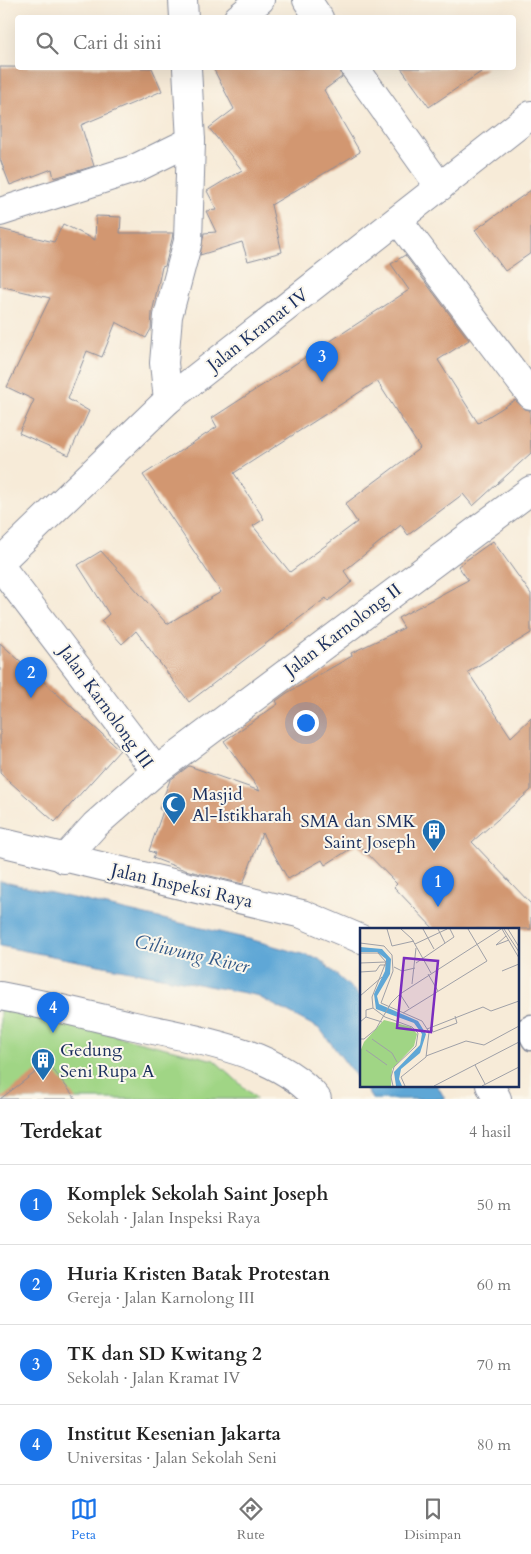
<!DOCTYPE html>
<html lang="id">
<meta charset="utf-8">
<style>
:root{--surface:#fff;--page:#f6f6f6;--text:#222;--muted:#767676;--line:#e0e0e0;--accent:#1a73e8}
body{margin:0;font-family:Cardo,serif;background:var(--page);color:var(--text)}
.you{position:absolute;left:305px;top:722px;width:18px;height:18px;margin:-12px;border:4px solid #fff;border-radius:50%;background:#1a73e8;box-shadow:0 0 0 8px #1a73e833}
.badge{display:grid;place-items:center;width:32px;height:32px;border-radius:50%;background:var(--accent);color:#fff;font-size:16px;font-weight:700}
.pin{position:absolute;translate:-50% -41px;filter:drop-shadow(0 1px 2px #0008)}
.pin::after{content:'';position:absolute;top:26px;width:18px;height:15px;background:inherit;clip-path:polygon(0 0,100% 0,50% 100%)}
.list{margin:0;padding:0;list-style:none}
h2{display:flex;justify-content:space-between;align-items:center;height:65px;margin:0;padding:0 20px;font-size:21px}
h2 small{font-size:16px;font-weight:400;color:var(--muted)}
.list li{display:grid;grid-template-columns:32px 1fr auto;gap:15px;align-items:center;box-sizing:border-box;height:80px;padding:0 20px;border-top:1px solid var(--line)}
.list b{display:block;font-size:19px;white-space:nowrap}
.list p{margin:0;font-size:16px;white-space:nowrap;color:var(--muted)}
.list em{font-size:16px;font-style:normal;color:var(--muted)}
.icon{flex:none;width:28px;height:28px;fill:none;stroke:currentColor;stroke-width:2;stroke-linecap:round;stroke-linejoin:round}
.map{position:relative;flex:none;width:531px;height:1099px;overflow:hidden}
.search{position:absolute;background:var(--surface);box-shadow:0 5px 20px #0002;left:15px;right:15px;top:15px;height:55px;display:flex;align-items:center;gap:12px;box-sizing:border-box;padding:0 18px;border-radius:5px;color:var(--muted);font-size:19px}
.sheet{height:385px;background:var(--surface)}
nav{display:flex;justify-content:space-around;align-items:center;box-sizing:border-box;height:70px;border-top:1px solid var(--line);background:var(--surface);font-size:14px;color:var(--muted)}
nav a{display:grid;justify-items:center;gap:2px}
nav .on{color:var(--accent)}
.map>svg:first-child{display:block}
</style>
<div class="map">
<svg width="531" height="1099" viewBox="0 0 531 1099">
<rect width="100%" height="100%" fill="#fbf7ec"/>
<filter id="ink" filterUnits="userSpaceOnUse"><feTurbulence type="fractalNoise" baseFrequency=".02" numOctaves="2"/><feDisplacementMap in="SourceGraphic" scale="10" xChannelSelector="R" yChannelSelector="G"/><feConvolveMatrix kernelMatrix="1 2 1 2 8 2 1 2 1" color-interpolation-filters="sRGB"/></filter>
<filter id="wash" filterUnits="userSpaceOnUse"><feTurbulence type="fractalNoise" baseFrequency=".0096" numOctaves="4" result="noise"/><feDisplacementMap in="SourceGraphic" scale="20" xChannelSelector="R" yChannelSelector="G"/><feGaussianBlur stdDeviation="1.12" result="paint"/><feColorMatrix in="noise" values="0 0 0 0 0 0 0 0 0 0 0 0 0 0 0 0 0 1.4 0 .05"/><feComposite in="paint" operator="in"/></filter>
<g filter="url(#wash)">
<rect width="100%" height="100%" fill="#f7ebd8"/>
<path fill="#a0d585" stroke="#5e8272" d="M0 1007 214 1060 257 1099H0Z"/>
<g fill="#5fa7d6" stroke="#3d6b9a">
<path d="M0 881 253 940 319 959 361 997V1083L320 1029 255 995 0 946Z"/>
<path d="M363 1085H437L445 1099H372Z"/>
</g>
<g id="blocks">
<g fill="#d29771" fill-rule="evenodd">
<path d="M0 67 152 68 162 91 81 125 94 166 54 178 52 169 10 185 0 159Z"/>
<path d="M213 68H340L342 77 324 90 360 152 271 205 282 252 248 261 242 242 200 255 204 233 216 232 206 211 217 210 207 191 242 170 209 128 234 109Z"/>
<path d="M401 68H487L429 107Z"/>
<path d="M531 190V253L505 271 475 230Z"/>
<path d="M96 216 121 217 120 233H173L172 239 165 266 162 267 152 313 151 329 146 338 116 322 102 357 87 351 68 399 89 411 69 455 19 433 34 400 7 387 50 298 0 286V229L54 242 63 224 95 240Z"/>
<path d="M405 255 469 340 438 360 478 423 515 400 525 409 530 410 531 453 473 506 463 494 408 535 401 525 344 571 352 582 328 601 326 598 189 702 136 631 122 644 101 621 109 614 78 565 101 551 167 624 221 592 143 475 217 427 212 418 409 290 391 264ZM377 381 420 448 345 504 357 522 290 572 253 526 264 519 234 473Z"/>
<path d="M493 541 531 594V633L468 672 511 737 531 718V790L472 842 531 904V929H434L394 887 397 884 358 844 325 865 322 860 288 879 262 833 243 884 185 870 153 858 155 853 149 851 163 811 159 809 170 780 189 766 260 791 224 741 278 704 276 701 287 693 352 656 351 653 404 628 398 618 468 580 458 566Z"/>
<path d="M0 643 120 750 55 822 0 773Z"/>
<path d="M48 1063 76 1099H0Z"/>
</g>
</g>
</g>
<g filter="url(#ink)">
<use href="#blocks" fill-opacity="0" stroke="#898d9b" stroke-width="1"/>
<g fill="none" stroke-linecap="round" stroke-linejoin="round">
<g stroke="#898d9b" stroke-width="19">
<g id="service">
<path d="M523 1028 531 1042"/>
<path d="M517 1031 531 1023"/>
</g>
</g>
<g stroke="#898d9b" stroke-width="30">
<g id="minor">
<path d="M183 0 184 18"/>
<path d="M307 0 319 18"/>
<path d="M238 18 260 0"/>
<path d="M355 68 440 187"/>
<path d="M0 212 134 169 191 141"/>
<path d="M398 220 531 395"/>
<path d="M168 400 164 363 168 316 188 241 191 141 187 68"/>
<path d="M0 566 156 771"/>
<path d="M64 859 95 825 156 771 531 490"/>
</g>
</g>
<g stroke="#898d9b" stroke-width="30">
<g id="tertiary">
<path d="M0 562 168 400 531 115"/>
<path d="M0 842 302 914 361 939"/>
<path d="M0 996C43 1004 87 1015 130 1025 188 1038 278 1050 317 1099"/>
<path d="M490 1085 497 1099"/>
</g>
</g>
<use href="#service" stroke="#fff" stroke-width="16"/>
<use href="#minor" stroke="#fff" stroke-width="28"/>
<use href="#tertiary" stroke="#fff" stroke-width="28"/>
</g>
</g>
<defs>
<g id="mosque-pin" transform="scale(1.25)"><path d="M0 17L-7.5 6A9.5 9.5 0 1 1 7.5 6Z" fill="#1f6fb2" stroke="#fbf7ec"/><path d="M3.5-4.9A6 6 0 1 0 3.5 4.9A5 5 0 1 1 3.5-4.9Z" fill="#fff"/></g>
<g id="building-pin" transform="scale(1.25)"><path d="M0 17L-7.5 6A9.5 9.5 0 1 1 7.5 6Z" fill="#1f6fb2" stroke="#fbf7ec"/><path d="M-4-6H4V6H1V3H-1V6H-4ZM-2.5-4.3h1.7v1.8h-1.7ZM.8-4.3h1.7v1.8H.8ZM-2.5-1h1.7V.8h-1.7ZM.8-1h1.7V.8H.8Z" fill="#fff"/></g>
</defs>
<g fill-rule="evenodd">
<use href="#mosque-pin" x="174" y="804"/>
<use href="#building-pin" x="434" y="831"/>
<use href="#building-pin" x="43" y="1060"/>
</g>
<g text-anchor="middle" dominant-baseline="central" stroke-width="4" stroke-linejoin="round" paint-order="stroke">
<g font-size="18" fill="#1b2f5e" stroke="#fbf7ec">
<text transform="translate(258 330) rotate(-38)">Jalan Kramat IV</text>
<text transform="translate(343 630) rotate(-37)">Jalan Karnolong II</text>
<text transform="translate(106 707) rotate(54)">Jalan Karnolong III</text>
<text transform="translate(182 886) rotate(13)">Jalan Inspeksi Raya</text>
</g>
<g font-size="18" fill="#1b2f5e" stroke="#fbf7ec" text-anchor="start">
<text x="192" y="794">Masjid<tspan x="192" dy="21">Al-Istikharah</tspan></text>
<text x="416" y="821" text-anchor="end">SMA dan SMK<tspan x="416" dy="21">Saint Joseph</tspan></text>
<text x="60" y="1050">Gedung<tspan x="60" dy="21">Seni Rupa A</tspan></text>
</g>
<g font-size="19" font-style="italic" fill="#335988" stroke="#fbf7ec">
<text transform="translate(192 954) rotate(13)">Ciliwung River</text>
</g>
</g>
<g transform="translate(360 928)">
<rect width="159" height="159" fill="#f7ebd8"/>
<path d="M24 92 51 99 57 106 54 118 32 141 31 158H0V124L4 114Z" fill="#a0d585"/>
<path d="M0 19 22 21 31 31 30 46 17 68 19 76 58 93 66 106 60 125 41 141 39 151 42 158H36L34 144 60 117 62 106 54 95 16 81 14 66 25 43 26 31 17 24H0Z" fill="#5fa7d6"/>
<path fill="none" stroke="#9fa0a7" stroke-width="1" d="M27 1 32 18 54 13M41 1 52 11 71 45M63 1 74 21M78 1 85 15M142 1 159 30M144 1 159 24M148 1 159 19M146 8 136 17 149 12M0 15 24 18 32 27 33 43 21 75 62 93 69 104 66 129 41 149 45 158M55 16 87 1M0 25H18L26 34 12 69 13 80 25 89 52 99 58 105 56 118 34 139 31 149 33 158M0 35 26 34M56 35 94 9 90 1M34 39 42 43 55 40M142 43 159 36M0 44 16 43 20 37H26M68 46 78 63M52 56 56 20M40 66 49 80M0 68 22 49M43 85 127 33 108 1M6 89 22 94M0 94 6 89V82L13 80M71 99 73 104 97 95 95 88M67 101 123 79 131 83 159 73M0 111H4L16 101 31 75 40 66 141 1M12 111 32 125 37 134M6 122 27 137M66 128 106 113 124 117 159 98M115 137 125 156M74 158 159 114M122 158 159 139"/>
<path fill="#7b2cbf" fill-opacity="0.15" stroke="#7b2cbf" stroke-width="2.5" d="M44 30 78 33 71 104 37 100Z"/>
<rect width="159" height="159" fill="none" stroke="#1b2f5e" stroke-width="2.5"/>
</g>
</svg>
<div class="you"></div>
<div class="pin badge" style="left:438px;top:907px">1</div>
<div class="pin badge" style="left:31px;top:698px">2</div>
<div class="pin badge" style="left:322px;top:382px">3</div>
<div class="pin badge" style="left:53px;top:1033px">4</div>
<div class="search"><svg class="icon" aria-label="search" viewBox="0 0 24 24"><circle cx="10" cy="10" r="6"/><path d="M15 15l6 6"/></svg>Cari di sini</div>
</div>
<section class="sheet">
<h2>Terdekat<small>4 hasil</small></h2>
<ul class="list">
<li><span class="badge">1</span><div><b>Komplek Sekolah Saint Joseph</b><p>Sekolah · Jalan Inspeksi Raya</p></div><em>50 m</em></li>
<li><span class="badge">2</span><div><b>Huria Kristen Batak Protestan</b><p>Gereja · Jalan Karnolong III</p></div><em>60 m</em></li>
<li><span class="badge">3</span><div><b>TK dan SD Kwitang 2</b><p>Sekolah · Jalan Kramat IV</p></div><em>70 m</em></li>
<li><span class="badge">4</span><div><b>Institut Kesenian Jakarta</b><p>Universitas · Jalan Sekolah Seni</p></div><em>80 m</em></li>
</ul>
</section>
<nav>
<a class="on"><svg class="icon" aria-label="map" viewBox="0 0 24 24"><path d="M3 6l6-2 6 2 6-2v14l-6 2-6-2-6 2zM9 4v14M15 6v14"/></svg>Peta</a>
<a><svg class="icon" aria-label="directions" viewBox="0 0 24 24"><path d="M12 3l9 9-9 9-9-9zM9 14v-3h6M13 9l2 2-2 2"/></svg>Rute</a>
<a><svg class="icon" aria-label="saved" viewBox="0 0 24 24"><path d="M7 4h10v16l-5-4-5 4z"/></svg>Disimpan</a>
</nav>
